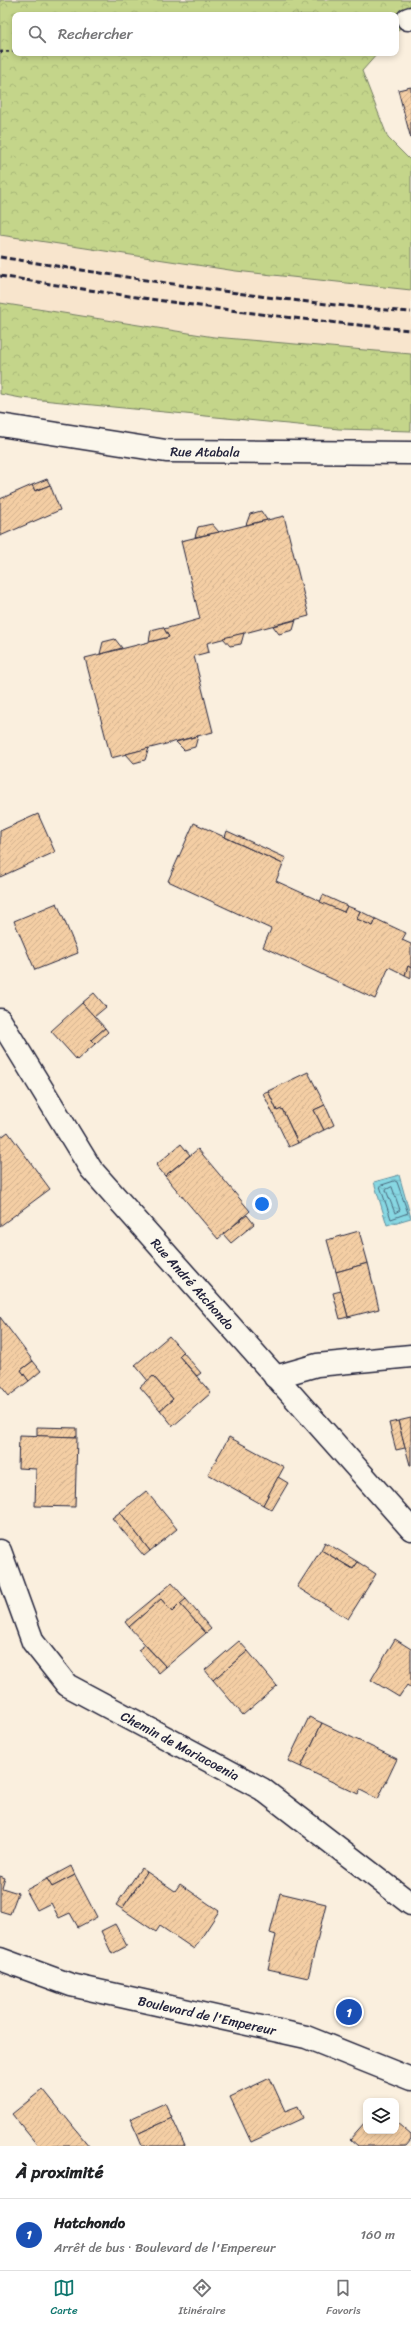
<!DOCTYPE html>
<html lang="fr">
<meta charset="utf-8">
<style>
:root{--surface:#fff;--page:#f2f2f2;--text:#202124;--muted:#757577;--line:#e0e0e0;--accent:#0f766e}
body{margin:0;font-family:Sriracha,sans-serif;background:var(--page);color:var(--text)}
.controls{position:absolute;right:12px;bottom:12px;display:grid;overflow:hidden;border-radius:8px;box-shadow:0 2px 6px #0003}
.controls button{width:36px;height:36px;display:grid;place-items:center;padding:0;border:0;border-bottom:1px solid var(--line);background:var(--surface);color:var(--text);font:20px sans-serif}
.you{position:absolute;left:262px;top:1204px;width:14px;height:14px;margin:-10px;border:3px solid #fff;border-radius:50%;background:#1a73e8;box-shadow:0 0 0 6px #1a73e833}
.badge{display:grid;place-items:center;width:26px;height:26px;border-radius:50%;background:var(--accent);color:#fff;font-size:13px;font-weight:700}
.pin{position:absolute;translate:-50% -50%;border:2px solid #fff;box-shadow:0 1px 4px #0006}
.list{margin:0;padding:0;list-style:none}
h2{display:flex;justify-content:space-between;align-items:center;height:52px;margin:0;padding:0 16px;font-size:17px}
h2 small{font-size:13px;font-weight:400;color:var(--muted)}
.list li{display:grid;grid-template-columns:26px 1fr auto;gap:12px;align-items:center;box-sizing:border-box;height:72px;padding:0 16px;border-top:1px solid var(--line)}
.list b{display:block;font-size:15px;white-space:nowrap}
.list p{margin:0;font-size:13px;white-space:nowrap;color:var(--muted)}
.list em{font-size:13px;font-style:normal;color:var(--muted)}
.icon{flex:none;width:22px;height:22px;fill:none;stroke:currentColor;stroke-width:2;stroke-linecap:round;stroke-linejoin:round}
.map{position:relative;flex:none;width:411px;height:2146px;overflow:hidden}
.search{position:absolute;background:var(--surface);box-shadow:0 2px 6px #0003;left:12px;right:12px;top:12px;height:44px;display:flex;align-items:center;gap:10px;box-sizing:border-box;padding:0 14px;border-radius:8px;color:var(--muted);font-size:15px}
.sheet{height:124px;background:var(--surface)}
nav{display:flex;justify-content:space-around;align-items:center;box-sizing:border-box;height:56px;border-top:1px solid var(--line);background:var(--surface);font-size:11px;color:var(--muted)}
nav a{display:grid;justify-items:center;gap:2px}
nav .on{color:var(--accent)}
.map>svg:first-child{display:block}
</style>
<div class="map">
<svg width="411" height="2146" viewBox="0 0 411 2146">
<defs>
<pattern id="forest-crowns" width="20" height="18" patternUnits="userSpaceOnUse"><rect width="20" height="18" fill="#c4d58a"/><path d="M2 6a3 3 0 1 1 6 0M12 15a3 3 0 1 1 6 0" fill="none" stroke="#a8b778"/></pattern>
<pattern id="water-ripples" width="26" height="14" patternUnits="userSpaceOnUse"><rect width="26" height="14" fill="#87d7e2"/><path d="M2 4q2-2 4 0t4 0M15 11q2-2 4 0t4 0" fill="none" stroke="#74b8c3"/></pattern>
<pattern id="building-hatch" width="6" height="6" patternUnits="userSpaceOnUse"><rect width="6" height="6" fill="#f4cea4"/><path d="M-1 1l2-2M0 6l6-6M5 7l2-2" fill="none" stroke="#d1b18e"/></pattern>
</defs>
<rect width="100%" height="100%" fill="#faefde"/>
<filter id="ink" filterUnits="userSpaceOnUse"><feTurbulence type="fractalNoise" baseFrequency=".025" numOctaves="2"/><feDisplacementMap in="SourceGraphic" scale="8" xChannelSelector="R" yChannelSelector="G"/><feConvolveMatrix kernelMatrix="1 2 1 2 8 2 1 2 1" color-interpolation-filters="sRGB"/></filter>
<g filter="url(#ink)">
<path fill="#f8e5cd" d="M0 235 236 271 411 290V354L214 337 0 303Z"/>
<g fill="url(#forest-crowns)" stroke="#737c62">
<path d="M0 0H411V18L396 32V15H15V53H378L362 71 388 138 411 161V290L236 271 0 235Z"/>
<path d="M0 303 214 337 411 354V431L339 429 21 398 0 394Z"/>
</g>
<path fill="url(#water-ripples)" stroke="#5f8f9f" d="M399 1175 411 1218 387 1225 374 1182Z"/>
<g fill="none" stroke-linecap="round" stroke-linejoin="round">
<g stroke="#4a6a7e" stroke-width="1">
<path d="M395 1181 397 1182 408 1213 391 1219 380 1186Z"/>
<path d="M392 1187 400 1210 395 1213 386 1190Z"/>
</g>
</g>
<g fill="url(#building-hatch)" stroke="#22223b">
<path d="M411 87V139L398 90Z"/>
<path d="M47 479 50 485 35 491 32 485Z"/>
<path d="M32 485 35 491 50 485 60 510 0 536V499Z"/>
<path d="M261 511 267 520 246 525 250 514Z"/>
<path d="M284 516 309 616 207 643 209 652 194 656 213 732 111 758 85 658 169 637 164 629 200 619 181 541Z"/>
<path d="M212 524 219 532 195 537 198 527Z"/>
<path d="M296 620 293 630 279 634 273 626Z"/>
<path d="M163 627 169 637 149 642 151 630Z"/>
<path d="M244 633 241 644 230 646 223 638Z"/>
<path d="M115 639 122 648 100 654 103 642Z"/>
<path d="M198 736 195 747 184 750 176 742Z"/>
<path d="M149 748 145 760 134 763 126 754Z"/>
<path d="M38 814 55 852 0 877V831Z"/>
<path d="M194 823 283 864 276 881 344 912 347 906 360 911 357 919 373 926 376 919 406 933 402 940 411 944V968L408 966 405 975 389 967 375 999 263 947 271 929 168 881Z"/>
<path d="M227 831 286 858 283 864 225 837Z"/>
<path d="M323 895 347 906 344 912 320 902Z"/>
<path d="M57 903 78 953 35 970 14 921Z"/>
<path d="M360 911 376 919 373 926 357 919Z"/>
<path d="M408 966 411 968V978L405 975Z"/>
<path d="M94 993 106 1007 94 1017 82 1003Z"/>
<path d="M82 1003 105 1028 91 1040 95 1044 77 1060 51 1031Z"/>
<path d="M105 1028 108 1032 95 1044 91 1040Z"/>
<path d="M308 1072 325 1105 314 1110 324 1130 298 1143 282 1109 277 1111 268 1091Z"/>
<path d="M268 1091 277 1111 282 1109 298 1143 289 1147 263 1093Z"/>
<path d="M325 1105 334 1125 324 1130 314 1110Z"/>
<path d="M8 1132 50 1189 0 1226V1138Z"/>
<path d="M181 1144 190 1155 165 1176 156 1165Z"/>
<path d="M198 1149 250 1211 218 1239 165 1176Z"/>
<path d="M247 1215 254 1224 231 1243 223 1234Z"/>
<path d="M359 1231 368 1263 336 1272 327 1240Z"/>
<path d="M368 1263 379 1309 348 1317 336 1272Z"/>
<path d="M341 1291 348 1317 340 1319 333 1293Z"/>
<path d="M0 1317 33 1361 21 1370 29 1381 9 1396 0 1385Z"/>
<path d="M169 1336 183 1352 179 1356 211 1393 173 1426 160 1410 173 1399 153 1376 148 1381 135 1365Z"/>
<path d="M183 1352 201 1373 197 1376 179 1356Z"/>
<path d="M33 1361 41 1371 29 1381 21 1370Z"/>
<path d="M153 1376 173 1399 160 1410 140 1387Z"/>
<path d="M411 1418V1465H410L398 1421Z"/>
<path d="M398 1421 405 1448 396 1450 389 1423Z"/>
<path d="M37 1427 77 1428V1437L37 1436Z"/>
<path d="M19 1435 77 1437 75 1507 35 1506 36 1469 18 1468Z"/>
<path d="M229 1437 284 1467 263 1505 208 1474Z"/>
<path d="M278 1477 288 1483 272 1510 263 1505Z"/>
<path d="M146 1491 177 1529 150 1551 120 1512Z"/>
<path d="M120 1512 150 1551 144 1556 112 1518Z"/>
<path d="M325 1542 358 1562 353 1569 321 1550Z"/>
<path d="M321 1550 353 1569 358 1562 376 1574 348 1619 297 1587Z"/>
<path d="M172 1583 186 1599 172 1612 161 1599 129 1627 125 1622Z"/>
<path d="M161 1599 172 1612 180 1604 206 1633 166 1667 129 1627Z"/>
<path d="M186 1599 211 1629 206 1633 180 1604Z"/>
<path d="M395 1639 411 1649V1688L407 1685 399 1697 371 1680Z"/>
<path d="M239 1641 248 1651 213 1680 205 1670Z"/>
<path d="M145 1645 166 1667 159 1673 138 1650Z"/>
<path d="M248 1651 277 1686 243 1715 213 1680Z"/>
<path d="M309 1717 322 1723 301 1767 288 1761Z"/>
<path d="M322 1723 397 1759 378 1799 360 1790 358 1794 301 1767Z"/>
<path d="M71 1866 75 1875 52 1887 47 1879Z"/>
<path d="M141 1868 147 1872 122 1909 116 1905Z"/>
<path d="M147 1872 175 1891 180 1884 219 1911 194 1949 160 1926 156 1932 122 1909Z"/>
<path d="M75 1875 97 1917 78 1927 70 1913 59 1918 51 1903 37 1910 26 1890 47 1879 52 1887Z"/>
<path d="M0 1876 5 1878 2 1888 18 1893 10 1914 0 1911Z"/>
<path d="M280 1893 326 1904 308 1978 268 1969 276 1935 270 1933Z"/>
<path d="M115 1924 127 1946 112 1954 101 1931Z"/>
<path d="M270 2078 285 2111 298 2106 303 2118 251 2142 230 2097Z"/>
<path d="M43 2089 89 2146H38L12 2114Z"/>
<path d="M165 2103 172 2118 137 2134 130 2119Z"/>
<path d="M172 2118 185 2146H142L137 2134Z"/>
<path d="M366 2121V2131H396V2122L411 2135V2140L406 2146H358L350 2139Z"/>
</g>
<g fill="none" stroke-linecap="round" stroke-linejoin="round">
<g stroke="#22223b" stroke-width="25">
<g id="minor">
<path d="M408 19 411 18"/>
<path id="s1" d="M0 425 166 451 411 453"/>
<path id="s2" d="M0 1020 91 1169 411 1529"/>
<path d="M275 1377 317 1365 411 1356"/>
<path id="s3" d="M0 1551 33 1642 67 1685 262 1789 411 1904"/>
</g>
</g>
<g stroke="#22223b" stroke-width="25">
<g id="secondary">
<path id="s4" d="M0 1959 71 1985 306 2037 411 2079"/>
</g>
</g>
<path stroke="#22223b" stroke-width="2.5" stroke-dasharray="3 3" stroke-linecap="butt" d="M0 52 15 51"/>
<use href="#minor" stroke="#fbf7ec" stroke-width="22"/>
<use href="#secondary" stroke="#fbf7ec" stroke-width="22"/>
<g stroke="#22223b" stroke-width="3" stroke-dasharray="6 3" stroke-linecap="butt">
<path d="M0 257C137 279 273 301 411 312"/>
<path d="M0 276C137 298 273 318 411 330"/>
</g>
</g>
</g>
<g text-anchor="middle" dominant-baseline="central" stroke-width="3" stroke-linejoin="round" paint-order="stroke">
<g font-size="13" fill="#22223b" stroke="#fbf7ec">
<text stroke="none"><textPath href="#s1" startOffset="207">Rue Atabala</textPath></text>
<text stroke="none"><textPath href="#s2" startOffset="328">Rue André Atchondo</textPath></text>
<text stroke="none"><textPath href="#s3" startOffset="280">Chemin de Mariacoenia</textPath></text>
<text stroke="none"><textPath href="#s4" startOffset="215">Boulevard de l'Empereur</textPath></text>
</g>
</g>
</svg>
<div class="controls">
<button><svg class="icon" aria-label="layers" viewBox="0 0 24 24"><path d="M12 4l9 5-9 5-9-5zM3 14l9 5 9-5"/></svg></button>
</div>
<div class="you"></div>
<div class="pin badge" style="left:349px;top:2012px;background:#1a4fb4">1</div>
<div class="search"><svg class="icon" aria-label="search" viewBox="0 0 24 24"><circle cx="10" cy="10" r="6"/><path d="M15 15l6 6"/></svg>Rechercher</div>
</div>
<section class="sheet">
<h2>À proximité<small></small></h2>
<ul class="list">
<li><span class="badge" style="background:#1a4fb4">1</span><div><b>Hatchondo</b><p>Arrêt de bus · Boulevard de l'Empereur</p></div><em>160 m</em></li>
</ul>
</section>
<nav>
<a class="on"><svg class="icon" aria-label="map" viewBox="0 0 24 24"><path d="M3 6l6-2 6 2 6-2v14l-6 2-6-2-6 2zM9 4v14M15 6v14"/></svg>Carte</a>
<a><svg class="icon" aria-label="directions" viewBox="0 0 24 24"><path d="M12 3l9 9-9 9-9-9zM9 14v-3h6M13 9l2 2-2 2"/></svg>Itinéraire</a>
<a><svg class="icon" aria-label="saved" viewBox="0 0 24 24"><path d="M7 4h10v16l-5-4-5 4z"/></svg>Favoris</a>
</nav>
